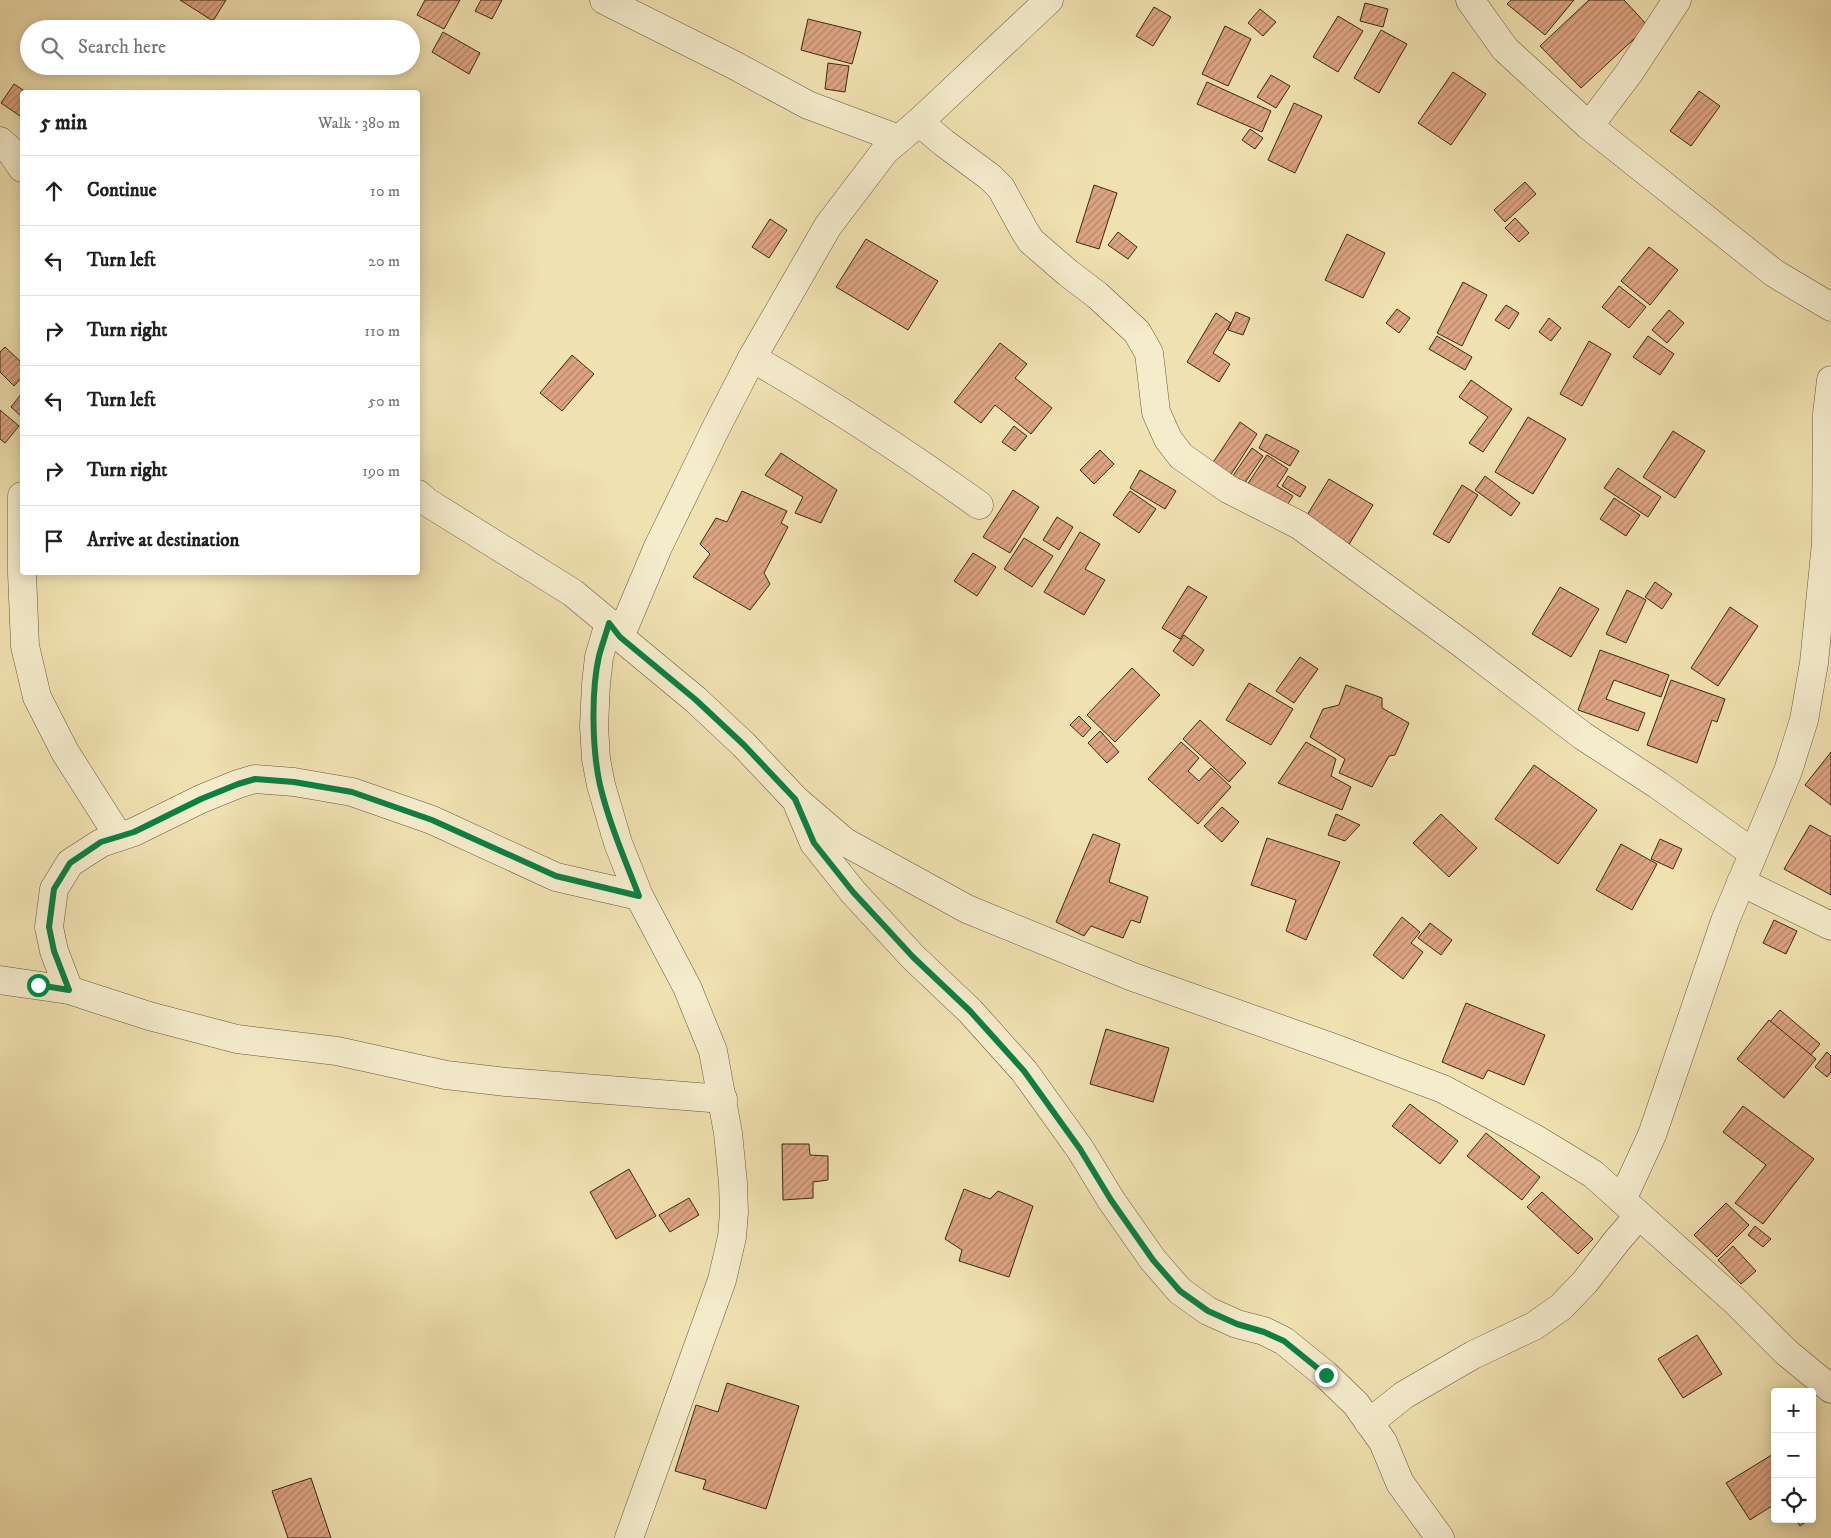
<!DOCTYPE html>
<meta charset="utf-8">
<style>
:root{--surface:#fff;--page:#f6f6f6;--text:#202124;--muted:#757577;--line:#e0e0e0}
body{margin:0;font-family:"IM FELL DW Pica",serif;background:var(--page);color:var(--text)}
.controls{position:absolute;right:15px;bottom:15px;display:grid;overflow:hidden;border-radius:5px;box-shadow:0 2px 12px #0003}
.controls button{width:45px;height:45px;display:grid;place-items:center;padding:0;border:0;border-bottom:1px solid var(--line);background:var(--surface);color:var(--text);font:25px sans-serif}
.stop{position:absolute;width:15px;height:15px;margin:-11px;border:4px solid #0b8043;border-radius:50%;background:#fff}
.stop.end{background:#0b8043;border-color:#fff;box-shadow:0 1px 5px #0008}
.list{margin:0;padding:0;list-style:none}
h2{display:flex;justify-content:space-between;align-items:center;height:65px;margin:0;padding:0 20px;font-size:21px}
h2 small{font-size:16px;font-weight:400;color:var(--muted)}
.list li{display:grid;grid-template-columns:32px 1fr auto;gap:15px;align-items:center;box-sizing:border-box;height:70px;padding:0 20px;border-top:1px solid var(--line)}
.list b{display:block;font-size:19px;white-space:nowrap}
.list em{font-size:16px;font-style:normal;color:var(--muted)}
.icon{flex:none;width:28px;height:28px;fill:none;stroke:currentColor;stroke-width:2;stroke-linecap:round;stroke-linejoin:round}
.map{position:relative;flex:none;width:1831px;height:1538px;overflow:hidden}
.search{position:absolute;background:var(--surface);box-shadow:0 2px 12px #0003;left:20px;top:20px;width:400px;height:55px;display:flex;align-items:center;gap:12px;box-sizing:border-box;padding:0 18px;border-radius:28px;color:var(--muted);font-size:19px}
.panel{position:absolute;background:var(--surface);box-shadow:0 2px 12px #0003;left:20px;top:90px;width:400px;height:485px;border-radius:5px}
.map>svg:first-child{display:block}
</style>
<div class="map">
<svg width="1831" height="1538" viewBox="0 0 1831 1538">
<defs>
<pattern id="building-hatch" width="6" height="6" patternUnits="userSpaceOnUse" patternTransform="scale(1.25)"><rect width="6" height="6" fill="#dda482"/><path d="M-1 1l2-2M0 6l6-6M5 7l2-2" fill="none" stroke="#b48669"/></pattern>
</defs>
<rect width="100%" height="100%" fill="#f0e1b0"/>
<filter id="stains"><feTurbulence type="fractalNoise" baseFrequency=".004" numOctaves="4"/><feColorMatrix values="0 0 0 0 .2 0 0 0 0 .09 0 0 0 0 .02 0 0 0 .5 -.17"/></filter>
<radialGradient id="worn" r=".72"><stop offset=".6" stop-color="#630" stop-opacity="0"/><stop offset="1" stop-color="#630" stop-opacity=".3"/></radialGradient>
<g fill="url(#building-hatch)" stroke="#3a2918">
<path d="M180 0H226L213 21Z"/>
<path d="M425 0H460L444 29 417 15Z"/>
<path d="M481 0H502L492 19 475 11Z"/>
<path d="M1511 0H1574L1545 35 1507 4Z"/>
<path d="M1589 0H1624L1648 26 1581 88 1540 46Z"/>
<path d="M1365 3 1388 9 1383 27 1360 21Z"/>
<path d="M1154 7 1171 17 1153 46 1136 36Z"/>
<path d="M1260 9 1276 22 1263 36 1248 23Z"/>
<path d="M1338 16 1363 31 1338 72 1313 57Z"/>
<path d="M808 19 861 32 852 64 801 50Z"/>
<path d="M1225 26 1251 39 1228 86 1202 74Z"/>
<path d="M1381 30 1407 44 1379 93 1354 78Z"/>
<path d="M443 32 480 53 469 74 432 52Z"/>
<path d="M828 63 849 66 845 92 825 89Z"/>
<path d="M1453 72 1486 94 1451 145 1418 123Z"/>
<path d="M1271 75 1290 86 1276 108 1257 97Z"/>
<path d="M1207 82 1271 111 1262 132 1197 104Z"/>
<path d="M14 84 26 92H22V112L20 116 1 103Z"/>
<path d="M1699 91 1720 106 1691 146 1670 131Z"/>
<path d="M1294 103 1322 116 1295 173 1268 160Z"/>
<path d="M1250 129 1263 138 1255 149 1242 140Z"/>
<path d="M1525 182 1536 194 1505 222 1494 210Z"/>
<path d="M1094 185 1117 193 1099 249 1076 242Z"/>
<path d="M1515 218 1529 233 1519 242 1505 228Z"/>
<path d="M770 219 787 230 769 258 752 247Z"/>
<path d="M1118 232 1137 247 1128 259 1108 245Z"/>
<path d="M1347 234 1385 253 1363 298 1325 280Z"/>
<path d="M866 239 938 281 908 330 836 287Z"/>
<path d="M1649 247 1678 270 1650 305 1621 281Z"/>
<path d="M1463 282 1487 295 1462 346 1437 333Z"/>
<path d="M1619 286 1646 307 1629 328 1602 307Z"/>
<path d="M1506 305 1519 313 1509 329 1495 320Z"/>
<path d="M1397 309 1410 318 1399 333 1386 323Z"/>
<path d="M1669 310 1684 323 1667 343 1652 330Z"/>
<path d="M1236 312 1250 318 1243 335 1228 330Z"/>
<path d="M1216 313 1231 323 1213 353 1230 364 1219 382 1187 362Z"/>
<path d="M1549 318 1561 328 1551 341 1539 332Z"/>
<path d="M1437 336 1472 357 1465 370 1429 349Z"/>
<path d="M1648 336 1674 354 1660 375 1633 357Z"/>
<path d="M1589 341 1611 354 1582 406 1560 394Z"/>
<path d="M1000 343 1027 364 1015 378 1052 408 1031 434 995 405 981 423 954 402Z"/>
<path d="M5 347 22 363V377L14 386 0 372V352Z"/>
<path d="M572 355 594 374 562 411 540 393Z"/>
<path d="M1471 380 1512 409 1483 452 1469 443 1488 417 1459 397Z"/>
<path d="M22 393V417L11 407Z"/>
<path d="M0 410 19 426 5 443 0 439Z"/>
<path d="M1528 417 1566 439 1533 494 1495 472Z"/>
<path d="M1240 422 1257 434 1228 479 1210 467Z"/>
<path d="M1014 426 1027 436 1015 451 1002 442Z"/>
<path d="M1673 431 1705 451 1675 498 1643 477Z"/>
<path d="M1266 434 1299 451 1290 466 1259 448Z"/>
<path d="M1252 448 1263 456 1242 487 1230 480Z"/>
<path d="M1100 450 1114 464 1094 484 1080 470Z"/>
<path d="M781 453 837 490 821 523 795 513 803 497 765 475Z"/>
<path d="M1267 455 1288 469 1277 486 1293 496 1282 513 1245 488Z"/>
<path d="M1618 468 1661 497 1648 517 1604 488Z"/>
<path d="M1140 470 1176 491 1165 509 1130 488Z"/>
<path d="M1288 476 1306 487 1300 497 1282 486Z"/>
<path d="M1485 476 1520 503 1511 516 1475 490Z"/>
<path d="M1329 479 1373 505 1345 551 1301 525Z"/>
<path d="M1462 485 1478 495 1449 543 1433 534Z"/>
<path d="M1013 490 1039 507 1010 553 983 537Z"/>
<path d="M742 491 787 511 781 523 788 527 764 573 770 584 750 610 693 577 710 554 700 544 716 518 727 522Z"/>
<path d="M1130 491 1156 509 1139 533 1113 515Z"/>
<path d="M1614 498 1640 515 1626 536 1600 519Z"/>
<path d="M1057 517 1073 527 1059 550 1043 540Z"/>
<path d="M1080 532 1100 544 1085 569 1105 580 1084 615 1044 592Z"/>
<path d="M1024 538 1053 556 1032 587 1004 569Z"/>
<path d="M973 553 996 567 977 596 954 581Z"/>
<path d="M1655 582 1672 594 1662 609 1645 597Z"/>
<path d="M1188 586 1207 597 1180 639 1162 628Z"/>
<path d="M1560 587 1599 609 1571 657 1532 634Z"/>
<path d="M1627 590 1646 600 1626 643 1606 634Z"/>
<path d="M1730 607 1758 626 1718 686 1691 668Z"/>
<path d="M1184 635 1204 650 1193 666 1173 651Z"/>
<path d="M1600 650 1669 675 1661 697 1614 680 1606 699 1645 713 1638 731 1578 710Z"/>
<path d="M1300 657 1318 669 1294 703 1276 691Z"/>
<path d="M1132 668 1160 695 1115 742 1087 715Z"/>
<path d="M1671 680 1725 699 1717 722 1712 720 1697 763 1647 745Z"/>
<path d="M1249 683 1293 709 1271 745 1226 720Z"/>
<path d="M1346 685 1382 698V708L1409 723 1395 755 1389 756 1372 787 1339 773 1345 759 1310 737 1323 709 1339 705Z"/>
<path d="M1079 716 1091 728 1083 737 1070 725Z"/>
<path d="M1200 720 1246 763 1229 782 1183 739Z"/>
<path d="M1100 731 1119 752 1107 763 1088 743Z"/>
<path d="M1181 742 1199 758 1188 771 1199 781 1211 768 1231 787 1198 824 1148 779Z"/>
<path d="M1306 742 1336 759 1331 776 1351 787 1342 810 1278 783Z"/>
<path d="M1831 752V805L1805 785Z"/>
<path d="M1534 765 1597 810 1558 864 1495 819Z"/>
<path d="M1222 807 1239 822 1222 842 1204 826Z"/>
<path d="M1336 814 1360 825 1345 841 1328 835Z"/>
<path d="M1441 814 1477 848 1449 877 1413 843Z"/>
<path d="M1810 825 1831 837V895L1784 869Z"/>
<path d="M1093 834 1120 844 1109 882 1148 897 1140 923 1131 920 1123 938 1091 926 1084 936 1056 922Z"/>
<path d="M1267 838 1340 862 1306 940 1286 931 1296 900 1251 885Z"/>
<path d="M1660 839 1682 849 1673 869 1651 859Z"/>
<path d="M1621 844 1657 864 1632 910 1596 890Z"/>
<path d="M1402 917 1420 932 1411 943 1423 952 1403 979 1373 955Z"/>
<path d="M1774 920 1797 931 1786 954 1763 943Z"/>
<path d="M1430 923 1452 940 1441 955 1418 938Z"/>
<path d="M1466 1003 1545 1035 1524 1085 1488 1070 1483 1079 1442 1062Z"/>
<path d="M1780 1010 1820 1044 1803 1064 1763 1030Z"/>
<path d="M1769 1020 1816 1059 1784 1098 1737 1059Z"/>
<path d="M1106 1029 1169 1048 1153 1102 1090 1084Z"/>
<path d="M1827 1052 1831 1056V1072L1827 1077 1815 1067Z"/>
<path d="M1410 1104 1458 1141 1440 1164 1392 1126Z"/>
<path d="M1743 1106 1814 1159 1763 1224 1735 1203 1766 1165 1723 1132Z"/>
<path d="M1486 1133 1540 1177 1522 1200 1467 1156Z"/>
<path d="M782 1144H809L810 1155 828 1156V1180L813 1182V1198L783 1200Z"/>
<path d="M629 1169 656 1216 616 1239 590 1192Z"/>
<path d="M964 1189 990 1199 998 1191 1033 1206 1009 1277 959 1261 962 1250 945 1239Z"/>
<path d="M1542 1192 1593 1239 1578 1254 1527 1207Z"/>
<path d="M689 1198 699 1215 670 1232 659 1215Z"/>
<path d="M1726 1203 1749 1225 1717 1257 1694 1235Z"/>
<path d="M1755 1226 1771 1239 1763 1247 1748 1235Z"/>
<path d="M1733 1246 1756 1271 1741 1284 1718 1260Z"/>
<path d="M1697 1335 1722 1374 1683 1398 1658 1359Z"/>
<path d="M727 1383 799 1406 766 1509 703 1489 706 1480 675 1471 696 1405 718 1412Z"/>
<path d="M1775 1453V1504L1750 1520 1726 1483Z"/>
<path d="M311 1478 331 1538H288L272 1491Z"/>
<path d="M1795 1519H1810L1800 1526Z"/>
</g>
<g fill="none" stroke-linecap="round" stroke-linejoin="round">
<g stroke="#68573e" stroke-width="29">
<g id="minor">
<path d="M604 0 732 64 808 105 899 139"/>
<path d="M1470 0 1505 49 1589 126 1774 273 1831 307"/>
<path d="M919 122 944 143 990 177 1001 188 1024 230 1031 241 1068 273 1097 295 1137 332 1149 353 1156 412 1168 439 1181 456 1228 489 1299 525 1461 643 1583 736 1658 785 1753 853"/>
<path d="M1589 126 1629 73 1677 0"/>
<path d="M0 141 9 149 22 168"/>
<path d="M752 358C831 403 905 452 979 505"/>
<path d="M418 494 427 502 573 593 609 623 620 637 696 700 744 745 795 799 845 842 967 909 1133 977 1331 1047 1443 1089 1534 1138 1593 1174 1735 1301 1786 1352 1831 1389"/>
<path d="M22 496V573L25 646 37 697 65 752 119 837"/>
<path d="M609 623 599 657 596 684 594 726 596 759 601 785 618 843 639 896 687 987 713 1051 728 1133 733 1183 734 1212 732 1237 722 1280 629 1538"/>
<path d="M620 637 658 547 716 428 752 358 828 226 885 151 919 122 1049 0"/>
<path d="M798 805 814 843 853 892 913 957 970 1011 1024 1071 1080 1149 1111 1200 1153 1260 1180 1291 1208 1311 1237 1324 1264 1331 1284 1341 1326 1375 1356 1404 1383 1442 1400 1483 1440 1538"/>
<path d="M1741 882 1831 926"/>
<path d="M0 980 69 990 149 1016 237 1039 337 1051 446 1075 506 1082 723 1099"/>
<path d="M69 990 54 951 49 927 54 889 70 863 101 843 134 832 201 799 238 784 255 779 294 782 352 792 432 820 556 877 639 896"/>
<path d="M1622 1200 1652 1135 1725 921 1788 771 1804 720 1814 663 1826 543 1827 414 1831 380"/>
<path d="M1369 1423 1404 1395 1473 1355 1534 1326 1561 1307 1585 1282 1616 1242 1639 1215"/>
</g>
</g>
<use href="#minor" stroke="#f5eccc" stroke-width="28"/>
</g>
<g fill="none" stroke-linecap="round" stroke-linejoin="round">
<path stroke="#0b8043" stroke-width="6" d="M38 985 69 990 54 951 49 927 54 889 70 863 101 842 134 832 201 799 238 784 255 779 294 782 352 792 432 820 556 876 639 896C625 860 609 823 600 785 592 749 591 691 599 656 602 645 606 634 609 623L620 637 696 700 744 745 795 799 814 843 853 892 913 957 970 1011 1024 1071 1080 1149 1111 1200 1153 1260 1180 1291 1208 1311 1237 1324 1264 1332 1284 1341 1326 1375"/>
</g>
<rect width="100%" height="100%" filter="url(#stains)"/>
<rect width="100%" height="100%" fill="url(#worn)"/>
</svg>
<div class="controls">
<button>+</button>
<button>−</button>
<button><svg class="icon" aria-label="locate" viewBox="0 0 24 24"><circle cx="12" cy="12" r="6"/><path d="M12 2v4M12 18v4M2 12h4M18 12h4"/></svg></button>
</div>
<div class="stop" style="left:38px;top:985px"></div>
<div class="stop end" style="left:1326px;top:1375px"></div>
<div class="search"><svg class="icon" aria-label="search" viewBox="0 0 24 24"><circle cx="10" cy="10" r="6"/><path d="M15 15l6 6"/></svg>Search here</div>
<section class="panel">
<h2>5 min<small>Walk · 380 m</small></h2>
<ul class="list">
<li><svg class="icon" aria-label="ahead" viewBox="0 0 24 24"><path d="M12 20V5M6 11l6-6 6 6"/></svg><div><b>Continue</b></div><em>10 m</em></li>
<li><svg class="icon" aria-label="left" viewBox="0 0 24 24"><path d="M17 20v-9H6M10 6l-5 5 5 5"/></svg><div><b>Turn left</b></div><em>20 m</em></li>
<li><svg class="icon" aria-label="right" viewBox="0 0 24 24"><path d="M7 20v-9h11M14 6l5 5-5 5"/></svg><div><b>Turn right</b></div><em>110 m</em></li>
<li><svg class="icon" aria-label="left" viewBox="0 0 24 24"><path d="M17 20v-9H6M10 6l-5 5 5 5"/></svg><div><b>Turn left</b></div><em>50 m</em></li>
<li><svg class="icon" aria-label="right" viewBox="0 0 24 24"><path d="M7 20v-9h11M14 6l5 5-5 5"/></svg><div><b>Turn right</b></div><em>190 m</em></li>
<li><svg class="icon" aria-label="arrive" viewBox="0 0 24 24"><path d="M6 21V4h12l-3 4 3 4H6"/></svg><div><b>Arrive at destination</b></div></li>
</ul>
</section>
</div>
